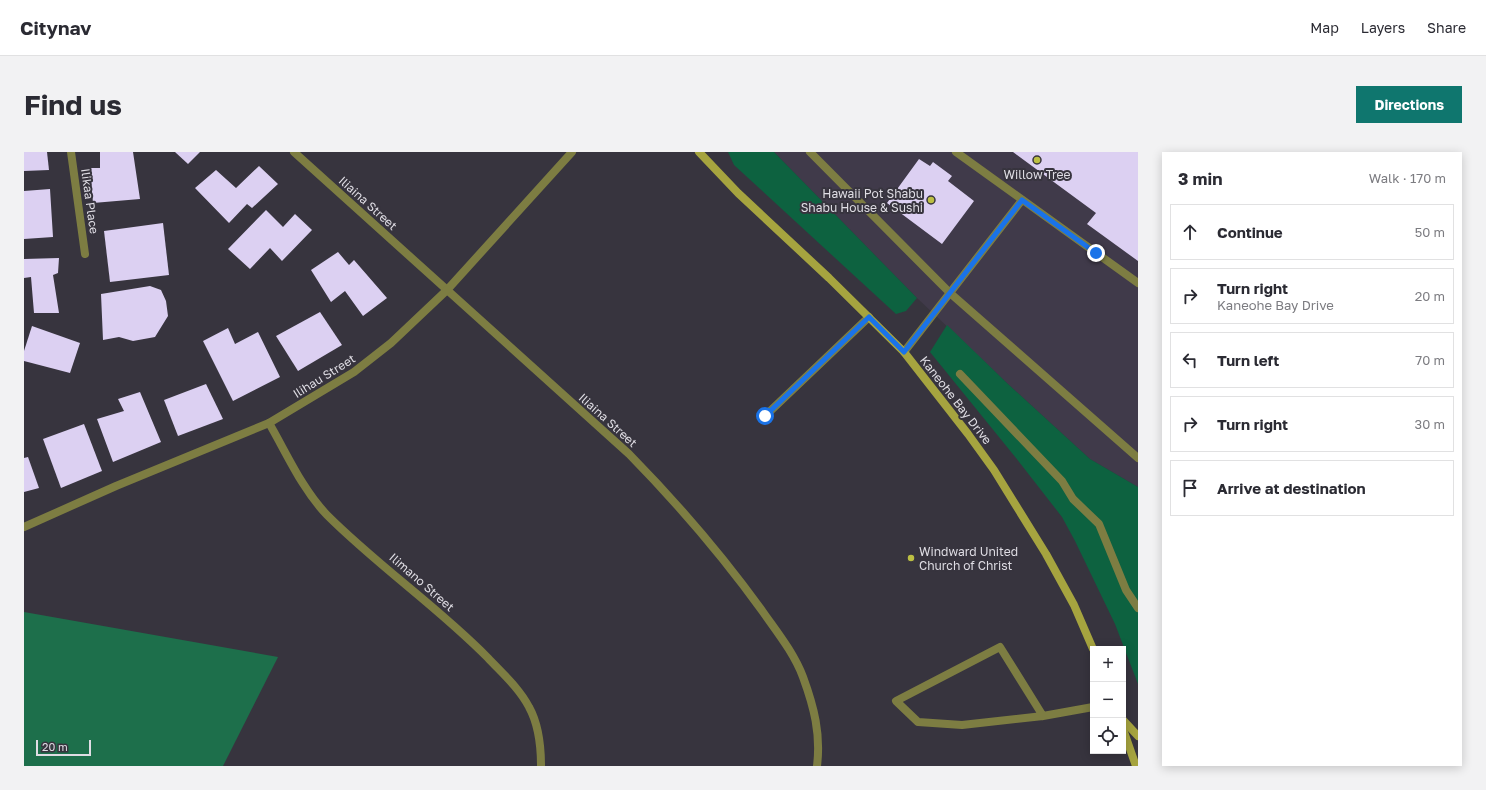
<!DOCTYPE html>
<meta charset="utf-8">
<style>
:root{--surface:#fff;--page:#f2f2f3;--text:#2b2b33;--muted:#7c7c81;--line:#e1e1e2;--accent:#0f766e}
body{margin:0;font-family:"Golos Text",sans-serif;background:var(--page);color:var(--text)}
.controls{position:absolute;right:12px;bottom:12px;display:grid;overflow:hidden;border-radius:0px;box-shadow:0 2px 10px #0003}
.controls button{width:36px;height:36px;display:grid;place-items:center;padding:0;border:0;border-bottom:1px solid var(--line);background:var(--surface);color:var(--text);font:20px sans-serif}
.scale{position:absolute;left:12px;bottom:10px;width:55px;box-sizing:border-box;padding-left:4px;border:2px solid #dfdde4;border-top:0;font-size:11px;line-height:14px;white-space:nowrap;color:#dfdde4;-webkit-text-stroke:3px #37343e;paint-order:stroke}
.stop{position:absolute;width:12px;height:12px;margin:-9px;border:3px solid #1a73e8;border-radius:50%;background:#fff}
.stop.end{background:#1a73e8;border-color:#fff;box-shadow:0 1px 4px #0008}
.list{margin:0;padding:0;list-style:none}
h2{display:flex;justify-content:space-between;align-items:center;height:52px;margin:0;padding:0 16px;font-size:17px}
h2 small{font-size:13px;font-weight:400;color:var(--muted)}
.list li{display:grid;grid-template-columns:26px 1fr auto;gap:12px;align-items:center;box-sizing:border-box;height:56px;margin:0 8px 8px;padding:0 8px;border:1px solid var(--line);border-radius:0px}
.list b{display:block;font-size:15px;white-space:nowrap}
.list p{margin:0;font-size:13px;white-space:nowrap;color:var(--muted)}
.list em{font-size:13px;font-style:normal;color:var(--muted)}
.icon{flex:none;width:22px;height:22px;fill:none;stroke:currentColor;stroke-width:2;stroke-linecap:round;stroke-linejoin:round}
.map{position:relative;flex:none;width:1114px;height:614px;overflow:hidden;border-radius:0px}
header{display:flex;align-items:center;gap:24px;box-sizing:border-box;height:56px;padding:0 20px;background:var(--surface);border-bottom:1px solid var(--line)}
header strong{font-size:19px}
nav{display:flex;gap:22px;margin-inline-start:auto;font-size:14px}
.intro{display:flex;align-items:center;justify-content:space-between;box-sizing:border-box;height:96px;padding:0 24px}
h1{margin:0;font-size:28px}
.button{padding:10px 18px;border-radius:0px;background:var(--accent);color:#fff;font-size:14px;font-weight:700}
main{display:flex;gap:24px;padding:0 24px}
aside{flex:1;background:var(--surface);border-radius:0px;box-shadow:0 2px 10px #0003}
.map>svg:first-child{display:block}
</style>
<header>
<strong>Citynav</strong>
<nav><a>Map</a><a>Layers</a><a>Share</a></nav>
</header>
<div class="intro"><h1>Find us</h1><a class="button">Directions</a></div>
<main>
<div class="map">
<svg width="1114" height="614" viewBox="0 0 1114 614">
<rect width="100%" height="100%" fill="#37343e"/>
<path fill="#403a4a" d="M750 0H1114V335L1066 307 984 232 893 146Z"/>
<g fill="#0d6240">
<path d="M704 0H750L893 146 882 159 872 162 710 13Z"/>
<path d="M923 173 984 232 1066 307 1114 335V532L1091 472 1051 389 1038 365 992 306 906 200Z"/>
</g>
<path fill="#1d6f4b" d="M0 460 254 505 199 614H0Z"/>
<g fill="#dcd0f2">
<path d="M0 0H23L25 18 0 19Z"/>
<path d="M76 0H109L116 47 69 51 66 16H76Z"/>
<path d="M151 0H176L164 12Z"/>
<path d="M989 0H1114V109L1063 72 1072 61Z"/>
<path d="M895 7 906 14 909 10 928 24 924 29 950 49 918 92 863 51Z"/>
<path d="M235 14 254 32 228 56 223 52 205 71 171 36 192 18 212 36Z"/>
<path d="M26 37 29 85 0 87V39Z"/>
<path d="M242 58 259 75 271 62 288 78 258 109 246 96 226 117 204 97Z"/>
<path d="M139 71 145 123 86 130 80 79Z"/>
<path d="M314 100 325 113 330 108 363 146 339 164 321 139 307 150 287 118Z"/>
<path d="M35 106 34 121 29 123 35 161H10L7 125 0 126V107Z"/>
<path d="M126 134 137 138 142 149 144 164 131 185 109 189 95 185 79 188 77 142Z"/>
<path d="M296 160 318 193 274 219 252 184Z"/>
<path d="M8 174 56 191 46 221 0 209V199Z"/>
<path d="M204 176 211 192 234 180 256 225 209 249 179 189Z"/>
<path d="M182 232 199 267 154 284 140 248Z"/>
<path d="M116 240 137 290 89 310 73 267 100 259 94 247Z"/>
<path d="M60 272 78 319 37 336 19 287Z"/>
<path d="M4 305 15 336 0 340V306Z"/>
</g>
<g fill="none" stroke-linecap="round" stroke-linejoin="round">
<g stroke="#7d7d42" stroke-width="8">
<path d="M786 0 926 141 1114 306"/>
<path d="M932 0 1114 131"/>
<path d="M880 200 998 48"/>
<path d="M741 264 845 165"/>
<path d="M1019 564 976 495 872 549 894 570 938 573 1019 564 1069 555"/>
</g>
<path stroke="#7d7d42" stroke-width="8" d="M936 222 1038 329 1049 347 1075 372 1102 438 1114 456"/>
<g stroke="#7d7d42" stroke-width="8">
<path d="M47 0 61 102"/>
<path d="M270 0 605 302C654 352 698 403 739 460 753 480 770 501 779 525 790 555 797 582 793 614"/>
<path d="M245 271C263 302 278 337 303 363 354 414 414 455 464 506 479 522 495 536 505 555 515 573 517 594 517 614"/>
<path d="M0 375 92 334 245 271 330 220 367 191 423 138 548 0"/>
</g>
<g stroke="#a6a43f" stroke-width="8">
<path d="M675 0 714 41 805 126 880 200 944 282 970 318 1022 402 1050 453 1069 497"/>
<path d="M1099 568 1114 584"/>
<path d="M1099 577 1112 614"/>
</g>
</g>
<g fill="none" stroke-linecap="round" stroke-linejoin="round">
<path stroke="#1a73e8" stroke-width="5" d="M741 264 845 165 880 200 998 48 1072 101"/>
</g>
<g fill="#bcbf43" stroke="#37343e" stroke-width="1.5">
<circle cx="1013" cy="8" r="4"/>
<circle cx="907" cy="48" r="4"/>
<circle cx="887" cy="406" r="4"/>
</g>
<g text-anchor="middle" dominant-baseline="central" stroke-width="4" stroke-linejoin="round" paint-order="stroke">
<g font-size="12" fill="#dfdde4" stroke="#37343e">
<text x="1013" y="22">Willow Tree</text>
<text x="899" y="41" text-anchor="end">Hawaii Pot Shabu<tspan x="899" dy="14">Shabu House &amp; Sushi</tspan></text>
<text x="895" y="399" text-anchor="start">Windward United<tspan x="895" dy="14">Church of Christ</tspan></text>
</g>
<g font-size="12" fill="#dfdde4" stroke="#37343e">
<text transform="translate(66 49) rotate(82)">Ilikaa Place</text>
<text transform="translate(344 51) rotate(42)">Iliaina Street</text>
<text transform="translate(300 224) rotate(-32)">Ilihau Street</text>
<text transform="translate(932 248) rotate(52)">Kaneohe Bay Drive</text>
<text transform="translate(584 268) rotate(42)">Iliaina Street</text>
<text transform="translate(398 430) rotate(41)">Ilimano Street</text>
</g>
</g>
</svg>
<div class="controls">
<button>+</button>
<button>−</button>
<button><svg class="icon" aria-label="locate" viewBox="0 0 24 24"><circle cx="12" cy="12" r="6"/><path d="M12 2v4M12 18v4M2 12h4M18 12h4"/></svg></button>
</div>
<div class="scale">20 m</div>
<div class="stop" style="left:741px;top:264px"></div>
<div class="stop end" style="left:1072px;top:101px"></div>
</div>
<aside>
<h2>3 min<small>Walk · 170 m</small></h2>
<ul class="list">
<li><svg class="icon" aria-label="ahead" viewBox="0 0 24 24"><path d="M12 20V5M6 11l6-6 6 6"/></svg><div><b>Continue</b></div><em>50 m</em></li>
<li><svg class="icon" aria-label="right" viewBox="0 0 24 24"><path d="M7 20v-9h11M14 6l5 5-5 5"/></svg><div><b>Turn right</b><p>Kaneohe Bay Drive</p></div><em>20 m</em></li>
<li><svg class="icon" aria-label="left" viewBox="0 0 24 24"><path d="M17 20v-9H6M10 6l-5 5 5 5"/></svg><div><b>Turn left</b></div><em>70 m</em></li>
<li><svg class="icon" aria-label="right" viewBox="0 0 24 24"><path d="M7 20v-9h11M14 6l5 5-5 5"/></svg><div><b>Turn right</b></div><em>30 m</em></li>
<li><svg class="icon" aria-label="arrive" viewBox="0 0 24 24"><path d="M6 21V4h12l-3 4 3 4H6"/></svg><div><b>Arrive at destination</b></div></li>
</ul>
</aside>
</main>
